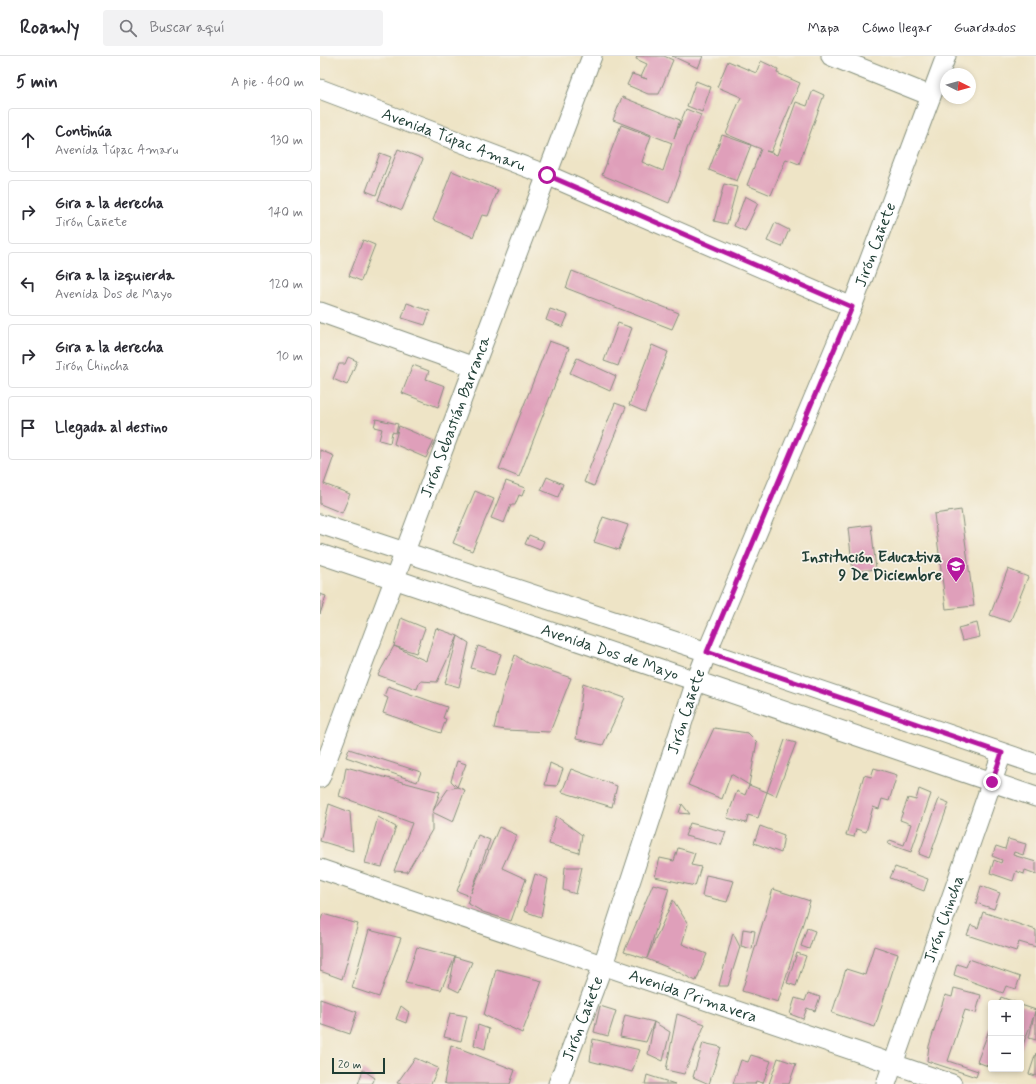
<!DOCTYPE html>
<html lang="es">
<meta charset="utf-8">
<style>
:root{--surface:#fff;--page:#f2f2f3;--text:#2b2b33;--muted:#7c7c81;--line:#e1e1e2}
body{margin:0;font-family:Mynerve,sans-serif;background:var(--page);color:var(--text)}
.controls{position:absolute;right:12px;bottom:12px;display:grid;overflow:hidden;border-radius:4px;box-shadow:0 2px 6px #0003}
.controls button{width:36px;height:36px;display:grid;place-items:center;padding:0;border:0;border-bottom:1px solid var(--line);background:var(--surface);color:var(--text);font:20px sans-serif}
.compass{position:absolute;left:620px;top:12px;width:36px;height:36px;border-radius:50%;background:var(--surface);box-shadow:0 2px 6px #0003;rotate:95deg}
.scale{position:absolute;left:12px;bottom:10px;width:53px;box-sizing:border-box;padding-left:4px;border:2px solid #1f3d34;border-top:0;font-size:11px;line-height:14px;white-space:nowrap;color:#1f3d34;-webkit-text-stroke:3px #f7f3e8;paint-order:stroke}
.stop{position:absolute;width:12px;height:12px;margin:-9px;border:3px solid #b5179e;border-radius:50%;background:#fff}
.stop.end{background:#b5179e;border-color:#fff;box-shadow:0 1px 4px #0008}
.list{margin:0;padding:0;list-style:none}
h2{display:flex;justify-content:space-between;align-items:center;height:52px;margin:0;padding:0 16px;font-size:17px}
h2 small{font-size:13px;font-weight:400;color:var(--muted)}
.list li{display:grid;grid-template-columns:26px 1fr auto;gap:12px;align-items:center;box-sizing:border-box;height:64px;margin:0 8px 8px;padding:0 8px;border:1px solid var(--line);border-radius:4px}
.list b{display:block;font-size:15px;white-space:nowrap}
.list p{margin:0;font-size:13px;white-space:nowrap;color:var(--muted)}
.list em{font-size:13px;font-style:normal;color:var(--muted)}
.icon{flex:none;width:22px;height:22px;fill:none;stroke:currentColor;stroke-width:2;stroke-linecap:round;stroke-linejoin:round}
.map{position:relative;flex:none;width:716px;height:1028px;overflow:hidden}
header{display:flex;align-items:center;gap:24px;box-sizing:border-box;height:56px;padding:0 20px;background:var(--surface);border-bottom:1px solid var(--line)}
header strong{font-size:19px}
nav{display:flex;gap:22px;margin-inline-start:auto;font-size:14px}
.search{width:280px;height:36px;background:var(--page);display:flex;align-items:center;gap:10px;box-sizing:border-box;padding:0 14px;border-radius:4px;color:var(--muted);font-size:15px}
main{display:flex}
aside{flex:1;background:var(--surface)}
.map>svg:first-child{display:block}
</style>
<header>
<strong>Roamly</strong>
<div class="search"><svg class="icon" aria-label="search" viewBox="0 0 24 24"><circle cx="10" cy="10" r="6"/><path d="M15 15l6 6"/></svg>Buscar aquí</div>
<nav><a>Mapa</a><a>Cómo llegar</a><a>Guardados</a></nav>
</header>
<main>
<aside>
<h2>5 min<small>A pie · 400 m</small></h2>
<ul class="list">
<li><svg class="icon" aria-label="ahead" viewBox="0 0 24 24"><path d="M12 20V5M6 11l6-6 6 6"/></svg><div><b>Continúa</b><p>Avenida Túpac Amaru</p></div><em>130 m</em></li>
<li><svg class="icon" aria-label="right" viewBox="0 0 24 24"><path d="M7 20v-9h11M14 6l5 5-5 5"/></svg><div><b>Gira a la derecha</b><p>Jirón Cañete</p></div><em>140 m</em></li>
<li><svg class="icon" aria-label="left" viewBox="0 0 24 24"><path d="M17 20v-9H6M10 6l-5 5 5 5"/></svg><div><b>Gira a la izquierda</b><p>Avenida Dos de Mayo</p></div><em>120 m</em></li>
<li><svg class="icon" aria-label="right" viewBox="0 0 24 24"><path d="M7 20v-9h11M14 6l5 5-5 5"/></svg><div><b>Gira a la derecha</b><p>Jirón Chincha</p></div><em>10 m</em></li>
<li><svg class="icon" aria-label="arrive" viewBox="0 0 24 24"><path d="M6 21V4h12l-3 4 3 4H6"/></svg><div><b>Llegada al destino</b></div></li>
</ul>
</aside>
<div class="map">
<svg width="716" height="1028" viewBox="0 0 716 1028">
<rect width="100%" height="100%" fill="#f7f3e8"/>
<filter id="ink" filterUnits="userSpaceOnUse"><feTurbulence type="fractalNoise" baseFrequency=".025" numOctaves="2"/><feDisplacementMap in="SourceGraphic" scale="8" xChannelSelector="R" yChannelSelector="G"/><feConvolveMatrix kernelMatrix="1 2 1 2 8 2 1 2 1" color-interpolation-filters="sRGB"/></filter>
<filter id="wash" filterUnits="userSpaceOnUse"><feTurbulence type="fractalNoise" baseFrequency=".012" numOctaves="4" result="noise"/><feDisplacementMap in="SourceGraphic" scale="16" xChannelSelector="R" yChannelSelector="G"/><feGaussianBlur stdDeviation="0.9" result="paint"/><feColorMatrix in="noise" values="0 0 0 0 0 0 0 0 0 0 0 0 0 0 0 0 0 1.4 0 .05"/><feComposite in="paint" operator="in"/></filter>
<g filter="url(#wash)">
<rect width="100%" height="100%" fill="#eee4c6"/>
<g id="blocks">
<g fill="#df9fba">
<path d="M317 0H344L353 4 339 38H328L307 29 312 18 327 23 321 21 327 8 316 3Z"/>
<path d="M352 0H383L378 12Z"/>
<path d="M408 5 436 17 441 5 458 13 457 17 480 27 451 96 446 95 457 99 476 46 487 50 493 34 504 39 479 108 466 103 451 139 427 129 441 93 431 89 417 125 389 114 402 79 431 89 428 87 406 78 421 41 397 31Z"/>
<path d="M376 25 391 31 382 56 367 50Z"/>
<path d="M302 41 360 64 354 82 366 53 381 59 367 93 359 121 349 147 282 119 301 69 331 80 322 106 343 115 352 87 293 64Z"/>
<path d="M78 93 103 103 82 154 58 144Z"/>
<path d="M60 97 71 101 56 139 46 135Z"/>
<path d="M132 115 178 134 168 160 162 159 153 181 113 164Z"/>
<path d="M404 128 417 131 407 168 394 165Z"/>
<path d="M425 140 438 147 425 175 414 170Z"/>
<path d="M455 167 469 174 462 191 447 185Z"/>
<path d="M43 184 55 189 41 225 29 220Z"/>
<path d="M252 215 359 257 352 273 246 232Z"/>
<path d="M87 247 110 255 105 269 82 262Z"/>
<path d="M230 253 248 259 243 271 226 264Z"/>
<path d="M298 267 312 272 298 310 284 305Z"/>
<path d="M229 285 249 292 199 421 179 413Z"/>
<path d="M332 289 348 296 325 356 309 349Z"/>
<path d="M28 301 37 305 27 329 13 323 19 308H25Z"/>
<path d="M257 302 296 320 290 335 250 317Z"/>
<path d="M93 309 109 315 106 323 125 330 118 351 82 337Z"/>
<path d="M295 347 306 351 274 430 264 426Z"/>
<path d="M56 363 78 368 76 377 72 376 70 387 59 384 62 373 54 371Z"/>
<path d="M79 370 114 385 106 402 74 388Z"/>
<path d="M0 394 14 400 4 428 30 438 22 457 0 448Z"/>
<path d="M227 421 243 428 238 441 221 434Z"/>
<path d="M186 425 205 432 202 440 199 439 195 449H191L184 467 171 462Z"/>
<path d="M155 435 174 443 152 495 133 487Z"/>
<path d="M641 454 654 550 626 553 614 458Z"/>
<path d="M283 461 308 469 299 494 274 486Z"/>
<path d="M551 469 556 513 533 516 528 472Z"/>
<path d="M209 479 224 485 220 494 205 488Z"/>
<path d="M688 513 708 521 690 566 670 559Z"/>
<path d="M0 538 6 540 0 558Z"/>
<path d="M81 562 105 572 96 597 74 590Z"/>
<path d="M657 567 660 581 642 585 638 572Z"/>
<path d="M116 572 138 580 117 626 100 625 97 633 58 619 74 590 106 605Z"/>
<path d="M138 580 149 587 139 631 125 627Z"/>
<path d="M158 590 181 598 174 619 151 612Z"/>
<path d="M195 599 207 607 251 622 230 676 185 674 174 672 184 632Z"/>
<path d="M263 627 305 642 283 689 256 683Z"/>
<path d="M68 630 127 651 123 662 126 663 121 677 63 657 68 642 64 640Z"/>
<path d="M394 672 428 677 437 686 429 729 411 718 402 743 368 729Z"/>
<path d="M465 684 476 687 456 740 447 736Z"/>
<path d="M29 693 101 716 97 726 26 701Z"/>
<path d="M137 705 146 708 137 731 131 725Z"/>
<path d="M230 707 243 713 237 730 225 729Z"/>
<path d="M26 711 120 736 112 758V774L87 816 74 815 92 767 19 740 24 723Z"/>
<path d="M554 712 577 719 569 745 562 743 559 753 553 751 546 776 536 773 534 781 526 779 544 719 551 721Z"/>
<path d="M251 713 297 730 292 751 242 736Z"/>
<path d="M429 729 447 736 438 762 428 759 426 767 407 762 417 735 425 739Z"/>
<path d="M137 731 145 734 133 766 112 756 128 733Z"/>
<path d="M599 733 611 738 591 796 568 788 570 784 584 789 591 768 580 764 588 742 596 744Z"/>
<path d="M619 743 629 747 609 802 599 798Z"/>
<path d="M9 748 30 756 33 795 0 785Z"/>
<path d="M362 748 370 758 359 757Z"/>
<path d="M236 760 262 779 259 797 229 788Z"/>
<path d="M58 761 76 771 62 811 45 807Z"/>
<path d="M370 767 406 776 401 789 365 780Z"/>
<path d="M440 770 464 779 461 797 434 787Z"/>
<path d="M179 771 197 779 182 812 206 823 191 865 163 856 147 847 150 840 137 835 158 779 170 784 151 837Z"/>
<path d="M688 783 706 788 703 799 694 796 693 799 716 806V818L705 814 704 818 696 815 693 825 670 817 674 804 681 807 682 804 672 800 676 790 685 793Z"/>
<path d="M358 792 375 797 371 809 381 811 375 830 335 821 340 802 354 805Z"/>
<path d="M245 811H262L256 838 243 834Z"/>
<path d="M575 811 608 823 604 835 570 822Z"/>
<path d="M215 818 228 823 221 861 204 855Z"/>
<path d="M386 819 414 825 407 846 382 840Z"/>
<path d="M333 828 349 832 327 902 353 844 368 868 362 888 387 898 376 925 354 914 327 903 304 896Z"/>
<path d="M661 830 680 837 674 853 656 847Z"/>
<path d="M453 833 490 845 458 946 422 935Z"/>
<path d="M663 856 716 874V891L699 886 696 895 647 879 651 869 658 872Z"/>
<path d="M3 858 38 868 22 923 0 915V866Z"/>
<path d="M487 872 495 875 489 893 481 890Z"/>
<path d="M423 873 435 875 432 893 421 890Z"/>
<path d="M49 874 81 882 59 941 32 932Z"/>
<path d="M413 877 420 891 408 930H399Z"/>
<path d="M554 890 578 898 555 971 512 957 526 913 545 919Z"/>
<path d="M97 891 135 901 121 934 85 927Z"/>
<path d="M477 897 486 900 476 930 467 927Z"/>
<path d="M135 901 152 906 139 936 129 931Z"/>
<path d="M649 903 700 921 696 933 686 930 683 937 634 919 637 908 646 911Z"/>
<path d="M176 913 222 925 202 977 164 959Z"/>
<path d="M634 932 661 939 656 957 645 954 628 1005 658 1015 656 1021 607 1005 609 990 625 939 632 941Z"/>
<path d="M488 937 500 941 495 955 487 952 483 963 470 958 475 942 485 945Z"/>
<path d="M681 941 697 947H679Z"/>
<path d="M0 943 37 956 30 978 0 968Z"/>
<path d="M701 949 716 954 701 994Z"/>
<path d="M81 950 89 956 86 967 76 963Z"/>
<path d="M280 950 296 955 288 980 274 976Z"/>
<path d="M715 955H716V984L709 982Z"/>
<path d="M130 957 147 960 141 985 124 981Z"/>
<path d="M357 958 385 968 364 1018 346 1014Z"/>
<path d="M305 959 334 966 350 976 343 1005 328 998 334 966 326 986 300 981Z"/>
<path d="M158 969 169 973 165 993 154 989Z"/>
<path d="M671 969V1001L668 1010 657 1006Z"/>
<path d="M273 983 320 994 312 1016 270 1005Z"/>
<path d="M383 987 401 991 389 1028 373 1021Z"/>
<path d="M131 989 195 1014 190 1028H127L124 1027Z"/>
<path d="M716 997V1020L709 1018Z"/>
<path d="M431 999 451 1005 443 1027 436 1025 435 1028H413L421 1004 428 1006Z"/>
<path d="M95 1002 118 1012 111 1028H81L77 1027Z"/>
<path d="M458 1002 476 1008 469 1028H449Z"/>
<path d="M43 1014 55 1022 52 1028H38Z"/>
<path d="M327 1019 355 1028H325Z"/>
</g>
</g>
</g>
<g filter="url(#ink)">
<use href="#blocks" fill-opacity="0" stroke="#86907d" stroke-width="1"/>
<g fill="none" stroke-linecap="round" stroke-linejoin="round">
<g stroke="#86907d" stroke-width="21">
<g id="minor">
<path d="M511 0 611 40"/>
<path id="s1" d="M0 33 227 119 532 251"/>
<path d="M0 256 154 311"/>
<path d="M0 468 387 596 716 708"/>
<path id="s2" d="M0 498 376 625 716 741"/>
<path id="s3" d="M0 722 154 311 272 0"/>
<path id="s4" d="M0 813 632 1028"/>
<path id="s5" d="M238 1028 283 909 376 625 387 596 532 251 626 0"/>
<path id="s6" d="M566 1028 682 697"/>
</g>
</g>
<use href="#minor" stroke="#fff" stroke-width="19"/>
</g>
</g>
<g fill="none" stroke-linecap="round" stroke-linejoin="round" filter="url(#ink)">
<path stroke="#b5179e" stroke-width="5" d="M227 119 532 251 387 596 682 697 672 726"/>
</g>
<defs>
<g id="school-pin" transform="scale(1)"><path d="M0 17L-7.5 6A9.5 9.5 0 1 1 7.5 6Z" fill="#b5179e" stroke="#f7f3e8"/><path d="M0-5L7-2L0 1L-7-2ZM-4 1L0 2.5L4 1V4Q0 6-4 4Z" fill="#fff"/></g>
</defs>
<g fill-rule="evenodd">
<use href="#school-pin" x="636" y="510"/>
</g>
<g text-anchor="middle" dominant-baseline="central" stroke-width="3.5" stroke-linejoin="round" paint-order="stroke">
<g font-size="16" fill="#1f3d34" stroke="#f7f3e8">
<text stroke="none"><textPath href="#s1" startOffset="143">Avenida Túpac Amaru</textPath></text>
<text stroke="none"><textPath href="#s5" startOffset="898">Jirón Cañete</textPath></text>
<text stroke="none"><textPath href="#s3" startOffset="386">Jirón Sebastián Barranca</textPath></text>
<text stroke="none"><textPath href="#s2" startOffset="306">Avenida Dos de Mayo</textPath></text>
<text stroke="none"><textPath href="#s5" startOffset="394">Jirón Cañete</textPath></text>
<text stroke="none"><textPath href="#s6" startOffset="175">Jirón Chincha</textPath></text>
<text stroke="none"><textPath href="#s4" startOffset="394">Avenida Primavera</textPath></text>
<text stroke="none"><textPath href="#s5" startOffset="70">Jirón Cañete</textPath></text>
</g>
<g font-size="16" font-weight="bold" fill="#1f3d34" stroke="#f7f3e8" text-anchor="end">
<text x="622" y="501">Institución Educativa<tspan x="622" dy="18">9 De Diciembre</tspan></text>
</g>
</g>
</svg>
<div class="controls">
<button>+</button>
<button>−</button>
</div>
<svg class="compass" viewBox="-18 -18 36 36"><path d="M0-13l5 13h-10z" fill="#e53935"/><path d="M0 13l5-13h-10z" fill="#7c7c81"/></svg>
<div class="scale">20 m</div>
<div class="stop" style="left:227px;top:119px"></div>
<div class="stop end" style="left:672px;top:726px"></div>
</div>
</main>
